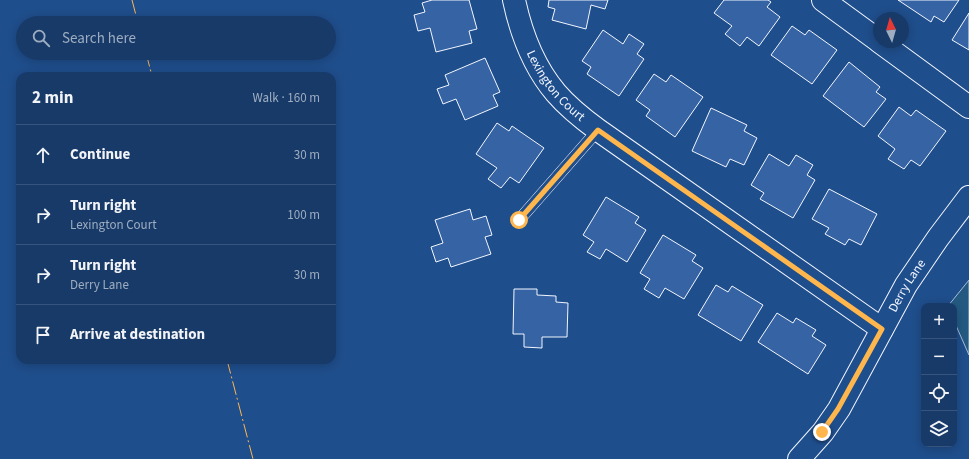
<!DOCTYPE html>
<meta charset="utf-8">
<style>
:root{--surface:#173a69;--page:#20416f;--text:#f1f3f6;--muted:#9eadc0;--line:#36547d}
body{margin:0;font-family:"Source Sans 3",sans-serif;background:var(--page);color:var(--text)}
.controls{position:absolute;right:12px;bottom:12px;display:grid;overflow:hidden;border-radius:8px;box-shadow:0 2px 10px #0003}
.controls button{width:36px;height:36px;display:grid;place-items:center;padding:0;border:0;border-bottom:1px solid var(--line);background:var(--surface);color:var(--text);font:20px sans-serif}
.compass{position:absolute;left:873px;top:12px;width:36px;height:36px;border-radius:50%;background:var(--surface);box-shadow:0 2px 10px #0003;rotate:355deg}
.stop{position:absolute;width:12px;height:12px;margin:-9px;border:3px solid #ffb74d;border-radius:50%;background:#fff}
.stop.end{background:#ffb74d;border-color:#fff;box-shadow:0 1px 4px #0008}
.list{margin:0;padding:0;list-style:none}
h2{display:flex;justify-content:space-between;align-items:center;height:52px;margin:0;padding:0 16px;font-size:17px}
h2 small{font-size:13px;font-weight:400;color:var(--muted)}
.list li{display:grid;grid-template-columns:26px 1fr auto;gap:12px;align-items:center;box-sizing:border-box;height:60px;padding:0 16px;border-top:1px solid var(--line)}
.list b{display:block;font-size:15px;white-space:nowrap}
.list p{margin:0;font-size:13px;white-space:nowrap;color:var(--muted)}
.list em{font-size:13px;font-style:normal;color:var(--muted)}
.icon{flex:none;width:22px;height:22px;fill:none;stroke:currentColor;stroke-width:2;stroke-linecap:round;stroke-linejoin:round}
.map{position:relative;flex:none;width:969px;height:459px;overflow:hidden}
.search{position:absolute;background:var(--surface);box-shadow:0 2px 10px #0003;left:16px;top:16px;width:320px;height:44px;display:flex;align-items:center;gap:10px;box-sizing:border-box;padding:0 14px;border-radius:22px;color:var(--muted);font-size:15px}
.panel{position:absolute;background:var(--surface);box-shadow:0 2px 10px #0003;left:16px;top:72px;width:320px;height:292px;border-radius:12px}
.map>svg:first-child{display:block}
</style>
<div class="map">
<svg width="969" height="459" viewBox="0 0 969 459">
<rect width="100%" height="100%" fill="#1f4e8c"/>
<path fill="#245a82" stroke="#a8bbd7" d="M969 280V355L954 321V306H948Z"/>
<g fill="#3563a3" stroke="#f2f6ff">
<path d="M432 0H469L477 29 469 31 472 43 436 52 430 28 418 31 414 15 425 12 422 3Z"/>
<path d="M549 0H608L605 9 591 5 586 29 552 20 555 9 548 7Z"/>
<path d="M724 0H768L771 2 767 7 780 17 759 46 747 37 740 46 725 34 732 26 714 13Z"/>
<path d="M898 0H959L944 22 934 16 931 22Z"/>
<path d="M969 13V50L952 40Z"/>
<path d="M792 26 805 35 809 30 837 50 812 84 771 55Z"/>
<path d="M603 30 623 44 629 34 644 44 637 54 644 59 619 96 587 74 591 67 582 61Z"/>
<path d="M485 58 500 92 493 95 498 106 465 120 456 99 443 104 437 89 449 85 445 75Z"/>
<path d="M849 62 880 87 876 92 886 99 864 127 823 96Z"/>
<path d="M654 74 666 82 671 75 703 97 675 137 646 116 650 110 636 100Z"/>
<path d="M899 107 911 116 916 110 946 131 920 166 911 160 904 169 888 159 895 149 878 136Z"/>
<path d="M711 108 747 125 744 131 757 138 744 165 730 159 726 167 692 151Z"/>
<path d="M497 123 509 131 512 126 544 148 519 183 510 177 501 188 488 179 497 168 476 154Z"/>
<path d="M769 154 789 166 796 155 813 165 807 175 815 180 793 218 760 199 764 193 751 185Z"/>
<path d="M829 189 877 214 861 245 849 239 845 245 825 234 829 228 812 219Z"/>
<path d="M606 197 639 217 635 223 646 230 627 262 606 249 600 259 587 252 594 242 583 235Z"/>
<path d="M470 209 473 220 486 216 492 235 485 237 491 254 451 267 448 258 436 262 431 247 443 243 435 220Z"/>
<path d="M663 235 696 255 692 261 703 268 684 299 665 288 659 298 644 289 650 279 640 273Z"/>
<path d="M716 285 728 292 732 286 763 305 741 341 698 315Z"/>
<path d="M514 289H537V295L556 296V302L568 303 567 337H542V348L524 347V334H513Z"/>
<path d="M777 313 793 323 796 318 816 330 812 336 826 345 808 374 758 342Z"/>
</g>
<g fill="none" stroke-linecap="round" stroke-linejoin="round">
<g stroke="#f2f6ff" stroke-width="12">
<path id="lane" d="M519 220 598 130"/>
</g>
<g stroke="#f2f6ff" stroke-width="24">
<g id="street">
<path id="s1" d="M514 0C521 33 534 67 556 93 568 107 583 119 598 130L882 329"/>
<path d="M823 0 879 41"/>
<path d="M880 42 969 107"/>
<path id="s2" d="M799 459 823 432 839 409 906 285 938 238 969 197"/>
</g>
</g>
<use href="#lane" stroke="#1f4e8c" stroke-width="11"/>
<use href="#street" stroke="#1f4e8c" stroke-width="22"/>
<g stroke="#ffb74d" stroke-width="1" stroke-dasharray="14 3 2 3" stroke-linecap="butt">
<path d="M132 0 138 23"/>
<path d="M146 53 152 76"/>
<path d="M227 360 253 459"/>
</g>
</g>
<g fill="none" stroke-linecap="round" stroke-linejoin="round">
<path stroke="#ffb74d" stroke-width="5" d="M519 220 598 130 882 329 838 409 822 432"/>
</g>
<g text-anchor="middle" dominant-baseline="central" stroke-width="3" stroke-linejoin="round" paint-order="stroke">
<g font-size="13" fill="#f2f6ff" stroke="#1f4e8c">
<text stroke="none"><textPath href="#s1" startOffset="97">Lexington Court</textPath></text>
<text stroke="none"><textPath href="#s2" startOffset="205">Derry Lane</textPath></text>
</g>
</g>
</svg>
<div class="controls">
<button>+</button>
<button>−</button>
<button><svg class="icon" aria-label="locate" viewBox="0 0 24 24"><circle cx="12" cy="12" r="6"/><path d="M12 2v4M12 18v4M2 12h4M18 12h4"/></svg></button>
<button><svg class="icon" aria-label="layers" viewBox="0 0 24 24"><path d="M12 4l9 5-9 5-9-5zM3 14l9 5 9-5"/></svg></button>
</div>
<svg class="compass" viewBox="-18 -18 36 36"><path d="M0-13l5 13h-10z" fill="#e53935"/><path d="M0 13l5-13h-10z" fill="#9eadc0"/></svg>
<div class="stop" style="left:519px;top:220px"></div>
<div class="stop end" style="left:822px;top:432px"></div>
<div class="search"><svg class="icon" aria-label="search" viewBox="0 0 24 24"><circle cx="10" cy="10" r="6"/><path d="M15 15l6 6"/></svg>Search here</div>
<section class="panel">
<h2>2 min<small>Walk · 160 m</small></h2>
<ul class="list">
<li><svg class="icon" aria-label="ahead" viewBox="0 0 24 24"><path d="M12 20V5M6 11l6-6 6 6"/></svg><div><b>Continue</b></div><em>30 m</em></li>
<li><svg class="icon" aria-label="right" viewBox="0 0 24 24"><path d="M7 20v-9h11M14 6l5 5-5 5"/></svg><div><b>Turn right</b><p>Lexington Court</p></div><em>100 m</em></li>
<li><svg class="icon" aria-label="right" viewBox="0 0 24 24"><path d="M7 20v-9h11M14 6l5 5-5 5"/></svg><div><b>Turn right</b><p>Derry Lane</p></div><em>30 m</em></li>
<li><svg class="icon" aria-label="arrive" viewBox="0 0 24 24"><path d="M6 21V4h12l-3 4 3 4H6"/></svg><div><b>Arrive at destination</b></div></li>
</ul>
</section>
</div>
